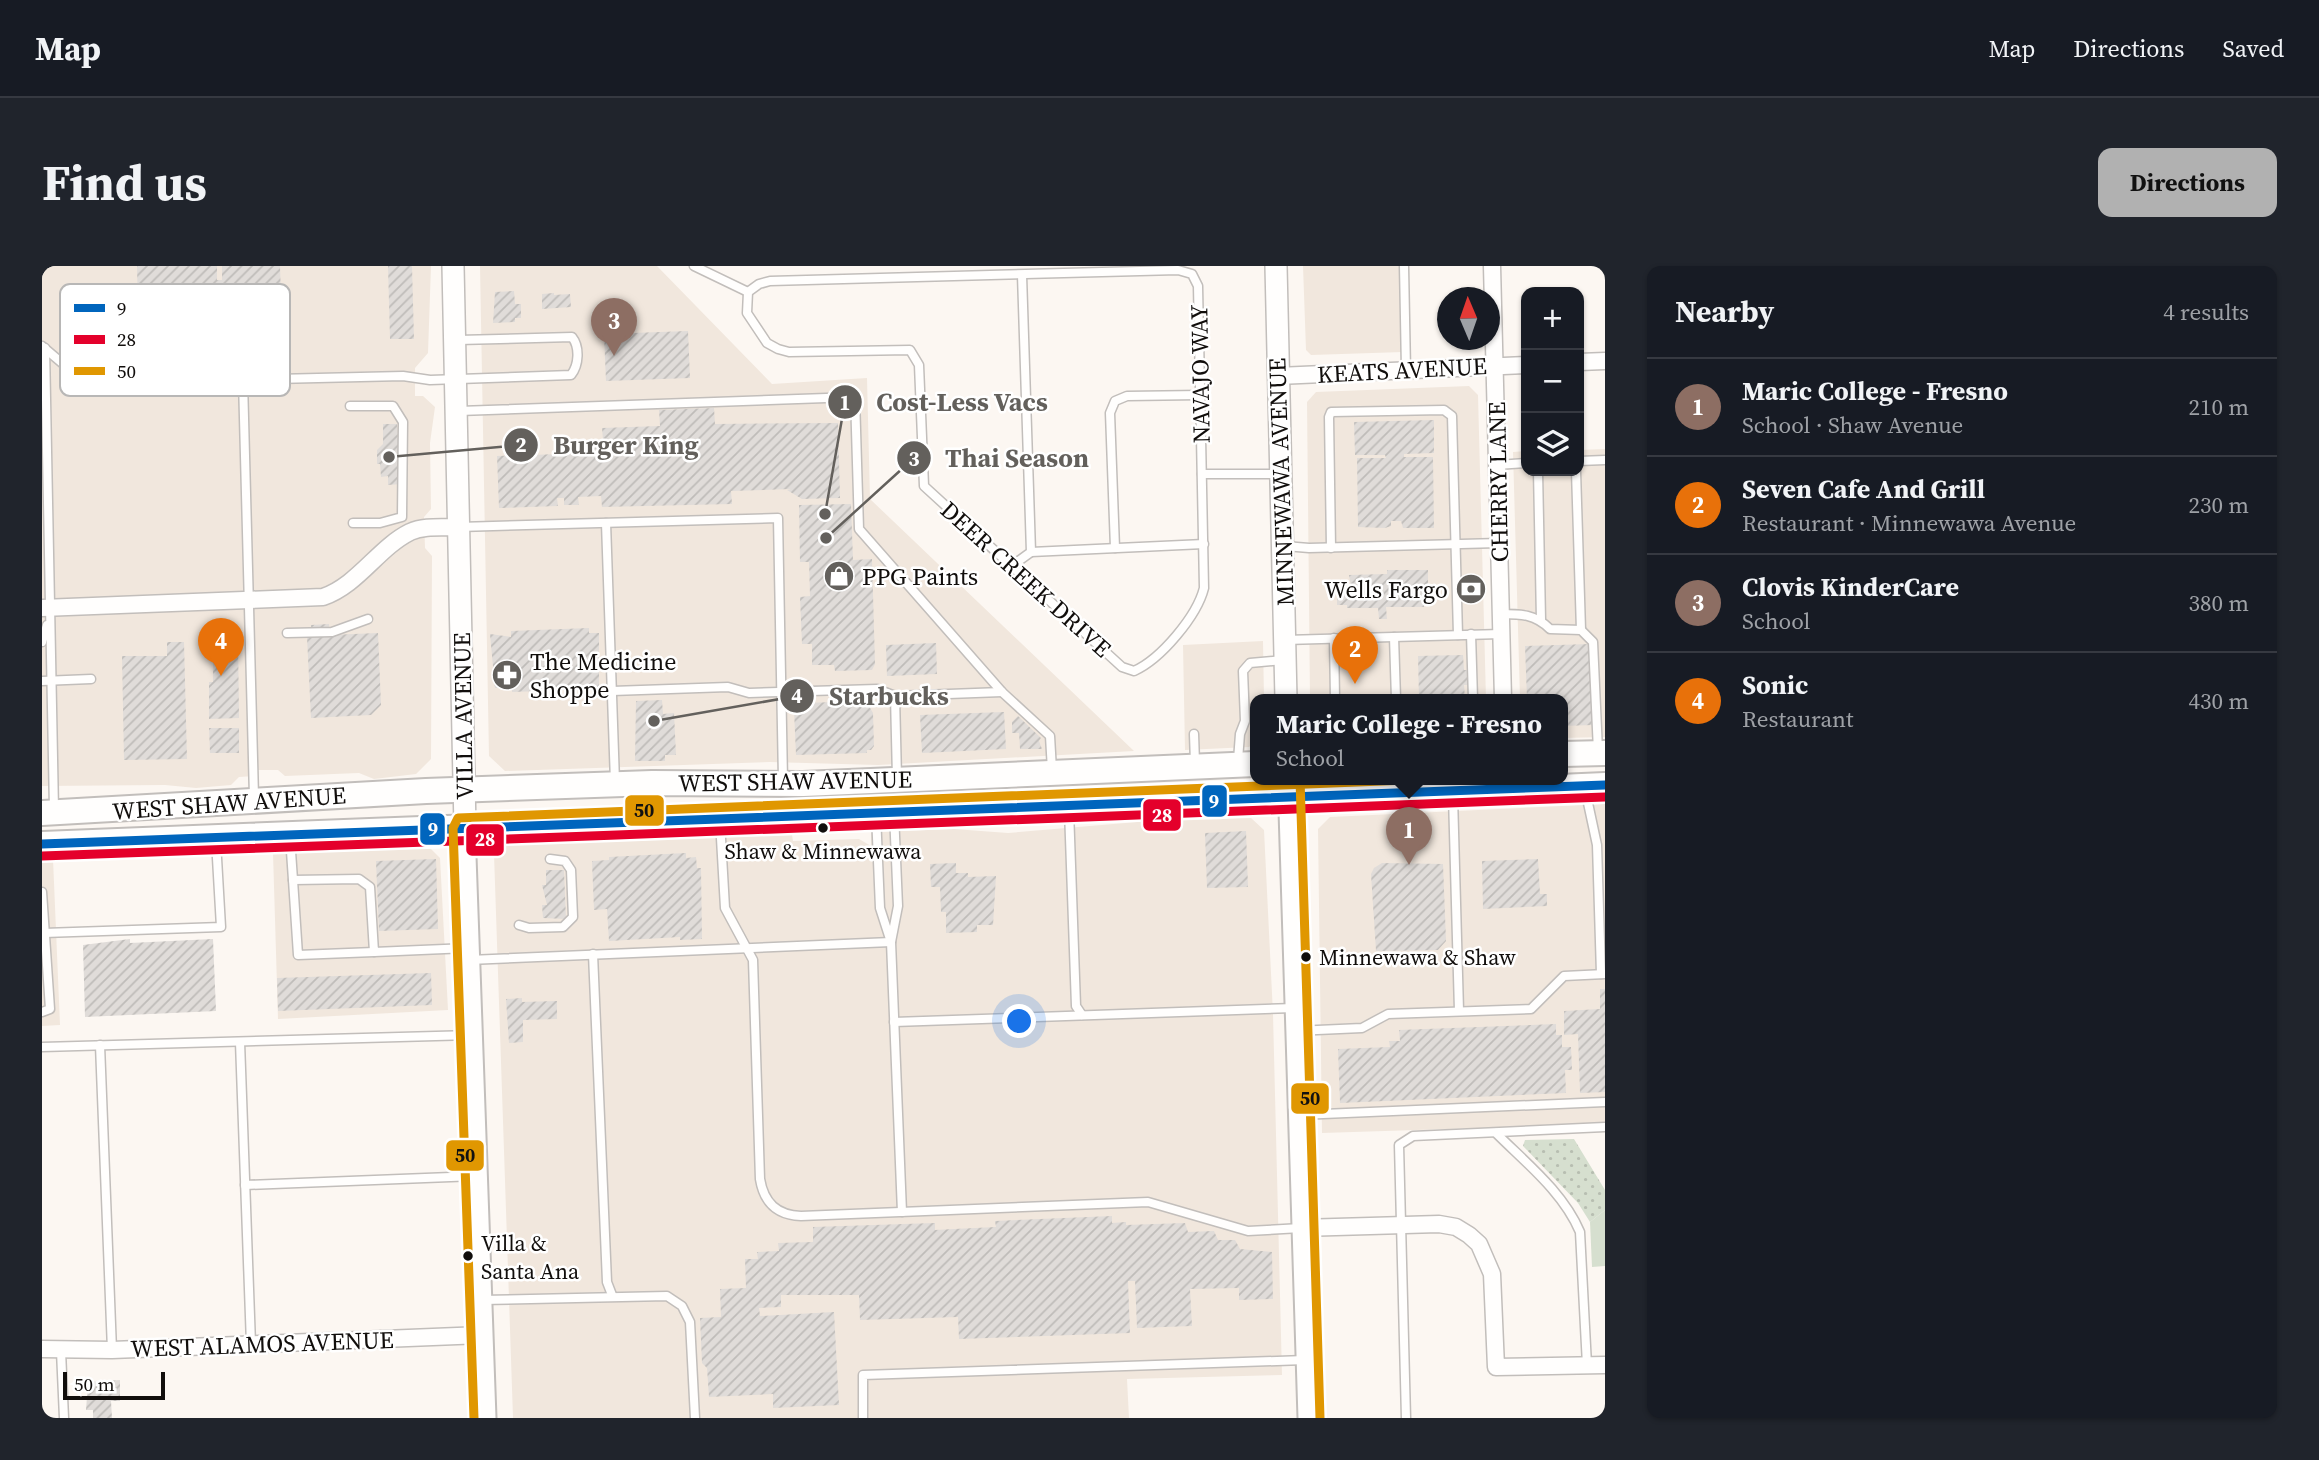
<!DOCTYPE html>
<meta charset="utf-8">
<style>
:root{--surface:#171b24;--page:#20242c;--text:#f1f3f6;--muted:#9ea1a6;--line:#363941;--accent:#b1b1b1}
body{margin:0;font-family:"Source Serif 4",serif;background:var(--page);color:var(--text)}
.controls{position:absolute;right:21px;top:21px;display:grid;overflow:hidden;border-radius:14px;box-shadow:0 2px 5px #0004}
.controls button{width:63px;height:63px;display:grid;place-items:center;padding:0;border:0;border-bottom:2px solid var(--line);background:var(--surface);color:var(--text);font:35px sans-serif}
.compass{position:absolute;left:1395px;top:21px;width:63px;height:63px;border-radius:50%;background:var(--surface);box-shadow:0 2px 5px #0004;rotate:358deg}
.scale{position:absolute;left:21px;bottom:18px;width:102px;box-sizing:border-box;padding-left:7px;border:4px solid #110e0c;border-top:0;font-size:19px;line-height:24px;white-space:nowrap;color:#110e0c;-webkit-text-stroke:5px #fff;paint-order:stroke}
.you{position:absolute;left:978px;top:756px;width:24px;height:24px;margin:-18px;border:5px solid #fff;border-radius:50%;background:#1a73e8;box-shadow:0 0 0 10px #1a73e833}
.badge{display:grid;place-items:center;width:46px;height:46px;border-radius:50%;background:var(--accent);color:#fff;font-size:23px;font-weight:700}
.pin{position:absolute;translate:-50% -58px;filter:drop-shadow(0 2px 4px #0008)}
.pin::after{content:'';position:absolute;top:37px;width:24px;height:21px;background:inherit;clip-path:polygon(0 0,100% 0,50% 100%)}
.popup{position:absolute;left:1208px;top:428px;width:318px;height:91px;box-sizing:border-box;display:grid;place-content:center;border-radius:14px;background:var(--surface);filter:drop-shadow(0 2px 5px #0005);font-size:23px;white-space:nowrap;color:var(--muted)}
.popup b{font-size:26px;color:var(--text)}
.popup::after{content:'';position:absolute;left:50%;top:100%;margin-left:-14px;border:14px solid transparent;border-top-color:var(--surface)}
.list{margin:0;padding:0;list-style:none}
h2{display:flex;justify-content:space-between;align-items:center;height:91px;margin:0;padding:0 28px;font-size:30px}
h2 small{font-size:23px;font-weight:400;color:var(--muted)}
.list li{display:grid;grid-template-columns:46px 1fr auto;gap:21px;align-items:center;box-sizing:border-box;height:98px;padding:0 28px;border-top:2px solid var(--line)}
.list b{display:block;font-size:26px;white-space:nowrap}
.list p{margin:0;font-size:23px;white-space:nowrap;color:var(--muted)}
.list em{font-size:23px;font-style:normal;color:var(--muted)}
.icon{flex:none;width:38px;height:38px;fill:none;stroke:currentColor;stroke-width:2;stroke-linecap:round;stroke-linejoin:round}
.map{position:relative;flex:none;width:1563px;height:1152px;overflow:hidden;border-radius:14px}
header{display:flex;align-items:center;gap:42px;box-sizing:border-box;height:98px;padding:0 35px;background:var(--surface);border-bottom:2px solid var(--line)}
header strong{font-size:33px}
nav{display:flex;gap:38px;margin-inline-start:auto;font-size:24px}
.intro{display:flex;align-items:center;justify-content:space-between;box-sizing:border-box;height:168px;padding:0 42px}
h1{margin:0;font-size:49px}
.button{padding:18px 32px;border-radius:14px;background:var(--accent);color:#111;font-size:24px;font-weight:700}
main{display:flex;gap:42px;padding:0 42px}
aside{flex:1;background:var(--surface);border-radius:14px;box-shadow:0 2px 5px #0004}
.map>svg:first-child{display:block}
</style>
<header>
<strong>Map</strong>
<nav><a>Map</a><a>Directions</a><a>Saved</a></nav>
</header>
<div class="intro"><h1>Find us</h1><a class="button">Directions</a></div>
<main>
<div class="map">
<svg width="1563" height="1152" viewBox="0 0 1563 1152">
<defs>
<pattern id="grass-dots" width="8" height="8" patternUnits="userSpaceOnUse" patternTransform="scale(1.75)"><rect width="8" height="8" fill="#d6dfcf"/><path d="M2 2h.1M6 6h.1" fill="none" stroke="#b7beb1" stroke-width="1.8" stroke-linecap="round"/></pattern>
<pattern id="building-hatch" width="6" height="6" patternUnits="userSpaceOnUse" patternTransform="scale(1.75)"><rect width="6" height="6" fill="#e0dcd9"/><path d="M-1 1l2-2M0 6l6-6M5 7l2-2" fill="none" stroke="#bfbcb9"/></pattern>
</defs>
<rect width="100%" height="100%" fill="#fcf7f2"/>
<g fill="#f1e7dd">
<path d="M0 0H389L386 87 373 102V130H381L393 141 388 177 389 243 382 251 383 282 390 290 389 493 374 508 332 513 317 507 243 510 236 504H213V510L197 511 189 519 154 522 123 519 0 520Z"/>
<path d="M438 0H615L730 118 825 112 828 233 1092 485 836 499 728 496 463 505 447 490Z"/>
<path d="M1261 0H1358L1361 86 1269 89 1264 84Z"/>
<path d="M1427 120 1436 129 1444 433H1268L1265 136 1274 126Z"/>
<path d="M1563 183V471L1521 472V433H1478L1471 186 1484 185V205H1537V184Z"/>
<path d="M1221 375 1222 433H1213V475L1207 481 1143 484 1141 379Z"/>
<path d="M1563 538V858L1280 867 1276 563 1288 551Z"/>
<path d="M1209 552 1222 564 1231 748 1240 1109 1085 1113 1087 1152H471L452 588 460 579 750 569 751 575 817 573 829 580V566L912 563 966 567 1095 556Z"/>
<path d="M387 581 398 592 406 744 236 753 231 587Z"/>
<path d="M11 593 18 759 0 760V594Z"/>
</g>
<path fill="url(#grass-dots)" d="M1532 873 1563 924V944L1548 956 1536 937 1481 880 1483 874Z"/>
<path fill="#d6dfcf" d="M1563 944V1000L1550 1001 1548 956Z"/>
<g fill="url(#building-hatch)">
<path d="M95 0H175V14H180V0H238L241 92 97 96Z"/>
<path d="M346 0H370L372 73H348Z"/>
<path d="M472 25 473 38H479V52H473V56L451 57 453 26Z"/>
<path d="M512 27V29L528 28 529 41 500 43V28Z"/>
<path d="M646 65 648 112 564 115 562 68Z"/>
<path d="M672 142 673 158 796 157 798 232 760 233 745 224 749 223 689 225 690 238 560 241 559 230 536 231 537 239H522V232H515L516 240 457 242 455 190 518 188 517 176 561 174 560 162 618 160 617 144Z"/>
<path d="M1392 154V187L1362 188V191H1391L1392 262H1361L1359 255H1349V260L1343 262 1316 261 1315 192H1344L1343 189H1313L1312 156Z"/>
<path d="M341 158H355L359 218 346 219V210L339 211 338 198H335V184L341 178Z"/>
<path d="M809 238 811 294 830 293 833 398 830 404 793 405 792 399H770V378H760L758 331 768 330 767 296H758L757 239Z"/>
<path d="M1345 304H1386V337H1382V341H1344L1345 353H1337L1336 342H1305V339H1295V321H1309L1307 309 1345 308Z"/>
<path d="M287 358 288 369 336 367 339 439 329 449 269 452 265 371H270L269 359Z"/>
<path d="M547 362V367H557V423L470 426V422H453L448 368 469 371V365Z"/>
<path d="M187 371H196L197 452 167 453V416H171V388L187 387Z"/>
<path d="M125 376H142L145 493 82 494 80 390H125Z"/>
<path d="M894 377 895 408 845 410 844 379Z"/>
<path d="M1548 378 1551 459 1521 460V433H1485L1483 380Z"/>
<path d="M1421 389 1422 404H1429V419H1422L1423 433H1377L1376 390Z"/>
<path d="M620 434 621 448 632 447 634 489H623V495H593L594 435Z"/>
<path d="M824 435 831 447 832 480 829 484H825V487L754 489 752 444 756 441 762 440V437Z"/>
<path d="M962 446 964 483 880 487 878 449Z"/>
<path d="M976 450 999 472 997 475 1000 483H978L977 467H970V456Z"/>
<path d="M167 462H197V487H168Z"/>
<path d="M1204 565 1206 621 1165 622 1163 567Z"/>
<path d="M644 587V592L654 591 655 602H659L660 673 638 674V671L567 675 565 643 552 644 550 595 567 594V591Z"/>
<path d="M394 593 396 663 337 665 334 595Z"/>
<path d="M1496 593 1498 628H1505V640L1441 643 1440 595Z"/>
<path d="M914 597V607H926V611L954 610 951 659H935V666L904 667V646H899L898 621H889L888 598Z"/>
<path d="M1340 597 1401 598 1404 675 1396 684 1334 685 1329 608 1332 602Z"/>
<path d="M504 604H522L524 653 501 652 500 639H505L500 619H504Z"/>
<path d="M88 673V677L171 673 174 745 43 751 41 679Z"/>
<path d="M389 707 390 739 236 745 235 712Z"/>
<path d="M1558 723H1563V826L1538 827 1536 768 1522 769V745L1558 743Z"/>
<path d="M480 732V736L515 735V753L481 754V776L467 777 464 733Z"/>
<path d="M1514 758V769H1520V781H1529L1530 804H1523L1524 827 1298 837 1296 783 1348 781 1347 775H1358L1357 764Z"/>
<path d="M1070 950V957L1084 956V959L1143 957 1146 966 1172 965 1176 974H1193L1198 983 1230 986 1231 1033 1197 1034V1022L1148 1023 1150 1060 1095 1062 1093 1015H1086L1088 1067 917 1073 916 1051 818 1054 817 1029H739V1041L717 1042 718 1050 792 1046 797 1139 731 1142V1128L667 1131 665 1102 660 1097 658 1052 679 1051 678 1023 704 1022 703 993H716L715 986 737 985 736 977 771 976V961L893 957V964L912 963 954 961 953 955Z"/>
<path d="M78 1114V1135H69L70 1152H51V1144H44L46 1116Z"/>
</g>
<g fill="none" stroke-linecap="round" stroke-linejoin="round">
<g stroke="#c2bebb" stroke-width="11">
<g id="service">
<path d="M652 0 706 26"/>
<path d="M1362 0 1364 104"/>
<path d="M1136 4 1150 8 1156 20 1162 322C1155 350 1119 393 1092 405L1080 401 882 220 877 99 868 84 747 86 736 83 725 77 705 47 706 26 717 18 728 15Z"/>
<path d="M0 80 33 108 100 116 361 110 388 114 529 109C537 99 538 81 530 71L416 74"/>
<path d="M3 82 12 544"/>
<path d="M201 114 212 531"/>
<path d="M308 140H351L361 156 360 251 338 257H311"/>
<path d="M417 145 813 131 817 263 960 426 1008 470 1010 504"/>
<path d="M1537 195 1563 194"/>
<path d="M1455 199 1484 197"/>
<path d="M1496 205 1499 354"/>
<path d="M1534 205 1539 364"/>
<path d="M1160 208H1238"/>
<path d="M564 257 573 516"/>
<path d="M417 261 736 252 741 514"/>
<path d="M1243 280 1267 282 1457 277"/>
<path d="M1073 282 1068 147 1073 135 1085 130 1158 129"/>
<path d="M1289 282 1287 151 1289 146 1402 144 1410 150 1416 369"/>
<path d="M989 286 1162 278"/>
<path d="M971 299 989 286 980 9"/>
<path d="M1459 348C1479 348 1493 348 1508 363L1539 364 1551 376 1556 485"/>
<path d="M245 367 290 366 326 353"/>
<path d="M1429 368 1431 433"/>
<path d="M1352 371 1354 433"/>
<path d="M1292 372 1293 433"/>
<path d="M1243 374 1459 368"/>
<path d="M0 376 5 359"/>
<path d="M0 415 49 413"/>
<path d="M570 425 686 421 707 427 835 423 853 430 960 426"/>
<path d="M853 430 855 512"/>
<path d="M1152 468 1153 497"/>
<path d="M1196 494 1198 468 1203 455 1201 405 1208 397 1241 394"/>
<path d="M1543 523 1555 579 1559 708"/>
<path d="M1411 530 1417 745"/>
<path d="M1027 544 1034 740 1040 749"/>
<path d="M852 547 856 640 849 676 860 946"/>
<path d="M834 548 838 642 848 673"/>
<path d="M678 555 683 642 711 694 718 913C722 937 735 949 759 950L1106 936 1206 965 1259 962"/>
<path d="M248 571 251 614 317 613 328 621 332 686 426 682"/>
<path d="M251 614 256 689 332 686"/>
<path d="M0 626 8 743 0 746"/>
<path d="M477 659 487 662 521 661 531 651 529 604 523 595 508 593"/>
<path d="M2 667 179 661 174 575"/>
<path d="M551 688 565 1016 570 1029"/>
<path d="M427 694 849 676"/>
<path d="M852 756 1252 742"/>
<path d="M1253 765 1320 762 1346 748 1489 743 1522 710 1563 708"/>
<path d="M198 776 209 1078"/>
<path d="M58 779 70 1084"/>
<path d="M0 781 430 769"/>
<path d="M1258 849 1563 836"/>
<path d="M1454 867C1484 897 1521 926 1538 966L1545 1099"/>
<path d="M203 919 434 910"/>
<path d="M439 1034 625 1030 640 1040 648 1056 653 1152"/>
<path d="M19 1085 22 1152"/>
<path d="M821 1152V1109L1263 1094"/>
<path d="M1364 1152 1357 879 1371 870 1563 861"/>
</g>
</g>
<g stroke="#c2bebb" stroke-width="19">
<g id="minor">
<path d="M1450 0 1461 433"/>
<path d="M1537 96 1563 95"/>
<path d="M1236 110 1484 99"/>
<path d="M0 342 281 331C316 319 336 282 368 266 383 259 401 262 417 261"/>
<path d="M1259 962 1397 958 1414 961 1427 969 1437 978 1450 1008 1454 1101 1563 1099"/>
<path d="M0 1083 70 1084 440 1069"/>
</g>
</g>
<g stroke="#c2bebb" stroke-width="23">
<g id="tertiary">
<path d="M1246 513 1266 1152"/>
<path d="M423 562 444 1152"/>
</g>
</g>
<g stroke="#c2bebb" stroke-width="24">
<g id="secondary">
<path d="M411 0 423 562"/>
<path d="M1234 0 1244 433"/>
</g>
</g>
<g stroke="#c2bebb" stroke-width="28">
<g id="primary">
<path d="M1521 488 1563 487"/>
<path d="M0 547 384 525 610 517 761 518 1213 498"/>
<path d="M0 578 834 545 1125 538 1563 519"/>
</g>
</g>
<use href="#service" stroke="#fffefd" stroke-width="8"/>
<use href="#minor" stroke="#fffefd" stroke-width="16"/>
<use href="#tertiary" stroke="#fffefd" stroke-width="19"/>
<use href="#secondary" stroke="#fffefd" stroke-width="21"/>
<use href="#primary" stroke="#fffefd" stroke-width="24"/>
<g stroke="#fff" stroke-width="14">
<path id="bus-1" d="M0 578C521 557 1042 542 1563 519"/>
</g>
<g stroke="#fff" stroke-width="14">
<path id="bus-2" d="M0 590C521 570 1042 554 1563 531"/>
</g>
<g stroke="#fff" stroke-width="14">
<g id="bus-3">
<path d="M1258 513 1278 1152"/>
<path d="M432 1152 411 562 416 552 1390 513"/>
</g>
</g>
<use href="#bus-1" stroke="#0065bd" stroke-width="9"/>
<use href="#bus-2" stroke="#e4002b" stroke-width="9"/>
<use href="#bus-3" stroke="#e09701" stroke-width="9"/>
</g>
<defs>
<g id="shop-disc" transform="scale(1.575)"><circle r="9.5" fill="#63605c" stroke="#fff"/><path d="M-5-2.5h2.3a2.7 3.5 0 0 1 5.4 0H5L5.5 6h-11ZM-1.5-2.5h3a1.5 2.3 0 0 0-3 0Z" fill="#fff"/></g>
<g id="bank-disc" transform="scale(1.575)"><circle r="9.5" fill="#63605c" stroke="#fff"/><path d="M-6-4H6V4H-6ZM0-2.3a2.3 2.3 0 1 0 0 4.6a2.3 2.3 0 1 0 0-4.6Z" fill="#fff"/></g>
<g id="pharmacy-disc" transform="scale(1.575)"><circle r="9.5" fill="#63605c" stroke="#fff"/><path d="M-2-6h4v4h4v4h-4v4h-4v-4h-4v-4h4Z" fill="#fff"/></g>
</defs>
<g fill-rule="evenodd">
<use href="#shop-disc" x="797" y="310"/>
<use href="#bank-disc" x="1429" y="323"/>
<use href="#pharmacy-disc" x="465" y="409"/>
</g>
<g fill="#110e0c" stroke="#fff" stroke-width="2.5">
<circle cx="781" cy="562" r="6"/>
<circle cx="1264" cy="691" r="6"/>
<circle cx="426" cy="990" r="6"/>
</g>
<g text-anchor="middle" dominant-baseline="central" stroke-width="5" stroke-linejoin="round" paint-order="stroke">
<g font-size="22" fill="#110e0c" stroke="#fff" text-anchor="start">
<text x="781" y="585" text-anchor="middle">Shaw &amp; Minnewawa</text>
<text x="1277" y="691">Minnewawa &amp; Shaw</text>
<text x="439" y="977">Villa &amp;<tspan x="439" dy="28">Santa Ana</tspan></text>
</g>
<g font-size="24" fill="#110e0c" stroke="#fff">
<text transform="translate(1360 104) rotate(-3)">KEATS AVENUE</text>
<text transform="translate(1158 108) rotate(-91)">NAVAJO WAY</text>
<text transform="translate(1239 216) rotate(-92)">MINNEWAWA AVENUE</text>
<text transform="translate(1456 216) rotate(-91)">CHERRY LANE</text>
<text transform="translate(984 313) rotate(42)">DEER CREEK DRIVE</text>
<text transform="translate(421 450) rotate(-91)">VILLA AVENUE</text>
<text transform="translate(753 515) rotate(-1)">WEST SHAW AVENUE</text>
<text transform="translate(187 537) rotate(-4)">WEST SHAW AVENUE</text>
<text transform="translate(220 1078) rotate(-2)">WEST ALAMOS AVENUE</text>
</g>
<g font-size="24" fill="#110e0c" stroke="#fff" text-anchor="start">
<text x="820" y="310">PPG Paints</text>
<text x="1406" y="323" text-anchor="end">Wells Fargo</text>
<text x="488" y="395">The Medicine<tspan x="488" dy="28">Shoppe</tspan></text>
</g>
</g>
<rect x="18" y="18" width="230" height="112" rx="10" fill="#fff" stroke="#b8b7b6" stroke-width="2"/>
<rect x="32" y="38" width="31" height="8" fill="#0065bd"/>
<rect x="32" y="69" width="31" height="9" fill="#e4002b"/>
<rect x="32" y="101" width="31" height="8" fill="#e09701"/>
<g font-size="19" fill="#110e0c">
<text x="75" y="49">9</text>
<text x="75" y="80">28</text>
<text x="75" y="112">50</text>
</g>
<path fill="none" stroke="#63605c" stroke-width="2.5" d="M783 248L803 136M347 191L479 179M784 272L872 192M612 455L755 430"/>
<g fill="#63605c" stroke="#fff" stroke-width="2.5">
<circle cx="783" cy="248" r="7"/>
<circle cx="347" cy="191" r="7"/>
<circle cx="784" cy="272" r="7"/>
<circle cx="612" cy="455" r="7"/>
<circle cx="803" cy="136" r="18"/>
<circle cx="479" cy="179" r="18"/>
<circle cx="872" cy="192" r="18"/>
<circle cx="755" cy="430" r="18"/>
</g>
<g font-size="21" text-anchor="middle" font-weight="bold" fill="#fff">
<text x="803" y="144">1</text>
<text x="479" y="186">2</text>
<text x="872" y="200">3</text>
<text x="755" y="437">4</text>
</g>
<g font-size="26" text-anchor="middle" font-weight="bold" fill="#63605c" stroke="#fff" stroke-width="5" stroke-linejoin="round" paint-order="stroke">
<text x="920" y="145">Cost-Less Vacs</text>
<text x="584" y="188">Burger King</text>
<text x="975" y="201">Thai Season</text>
<text x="847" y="439">Starbucks</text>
</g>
<g stroke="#fff" stroke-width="2.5">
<rect x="1159" y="518" width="27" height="34" rx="7" fill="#0065bd"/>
<rect x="582" y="528" width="41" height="33" rx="7" fill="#e09701"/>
<rect x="1100" y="532" width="40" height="34" rx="7" fill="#e4002b"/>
<rect x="377" y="546" width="27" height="34" rx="7" fill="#0065bd"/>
<rect x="423" y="557" width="40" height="34" rx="7" fill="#e4002b"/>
<rect x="1248" y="816" width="40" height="33" rx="7" fill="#e09701"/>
<rect x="403" y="873" width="40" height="33" rx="7" fill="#e09701"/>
</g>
<g font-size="19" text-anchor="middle" font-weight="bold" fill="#fff">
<text x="1172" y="542">9</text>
<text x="1120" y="556">28</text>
<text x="391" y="570">9</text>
<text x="443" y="580">28</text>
</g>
<g font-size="19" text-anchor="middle" font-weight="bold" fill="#111">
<text x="602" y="551">50</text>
<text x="1268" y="839">50</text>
<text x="423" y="896">50</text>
</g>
</svg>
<div class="controls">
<button>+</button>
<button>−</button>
<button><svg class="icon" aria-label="layers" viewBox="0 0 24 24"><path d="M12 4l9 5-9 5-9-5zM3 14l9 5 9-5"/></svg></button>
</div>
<svg class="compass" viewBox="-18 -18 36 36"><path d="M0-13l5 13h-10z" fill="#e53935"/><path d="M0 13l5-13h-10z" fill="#9ea1a6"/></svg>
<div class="scale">50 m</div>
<div class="you"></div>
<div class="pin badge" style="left:1367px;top:599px;background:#8d6e63">1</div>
<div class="popup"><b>Maric College - Fresno</b>School</div>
<div class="pin badge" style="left:1313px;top:418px;background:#e8710a">2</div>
<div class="pin badge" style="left:572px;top:90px;background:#8d6e63">3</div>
<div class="pin badge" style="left:179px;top:410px;background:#e8710a">4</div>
</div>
<aside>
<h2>Nearby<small>4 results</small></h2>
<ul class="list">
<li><span class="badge" style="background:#8d6e63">1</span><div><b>Maric College - Fresno</b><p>School · Shaw Avenue</p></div><em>210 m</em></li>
<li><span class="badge" style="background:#e8710a">2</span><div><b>Seven Cafe And Grill</b><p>Restaurant · Minnewawa Avenue</p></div><em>230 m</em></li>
<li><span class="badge" style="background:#8d6e63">3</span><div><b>Clovis KinderCare</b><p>School</p></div><em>380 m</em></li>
<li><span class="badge" style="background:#e8710a">4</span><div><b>Sonic</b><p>Restaurant</p></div><em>430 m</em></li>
</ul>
</aside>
</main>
